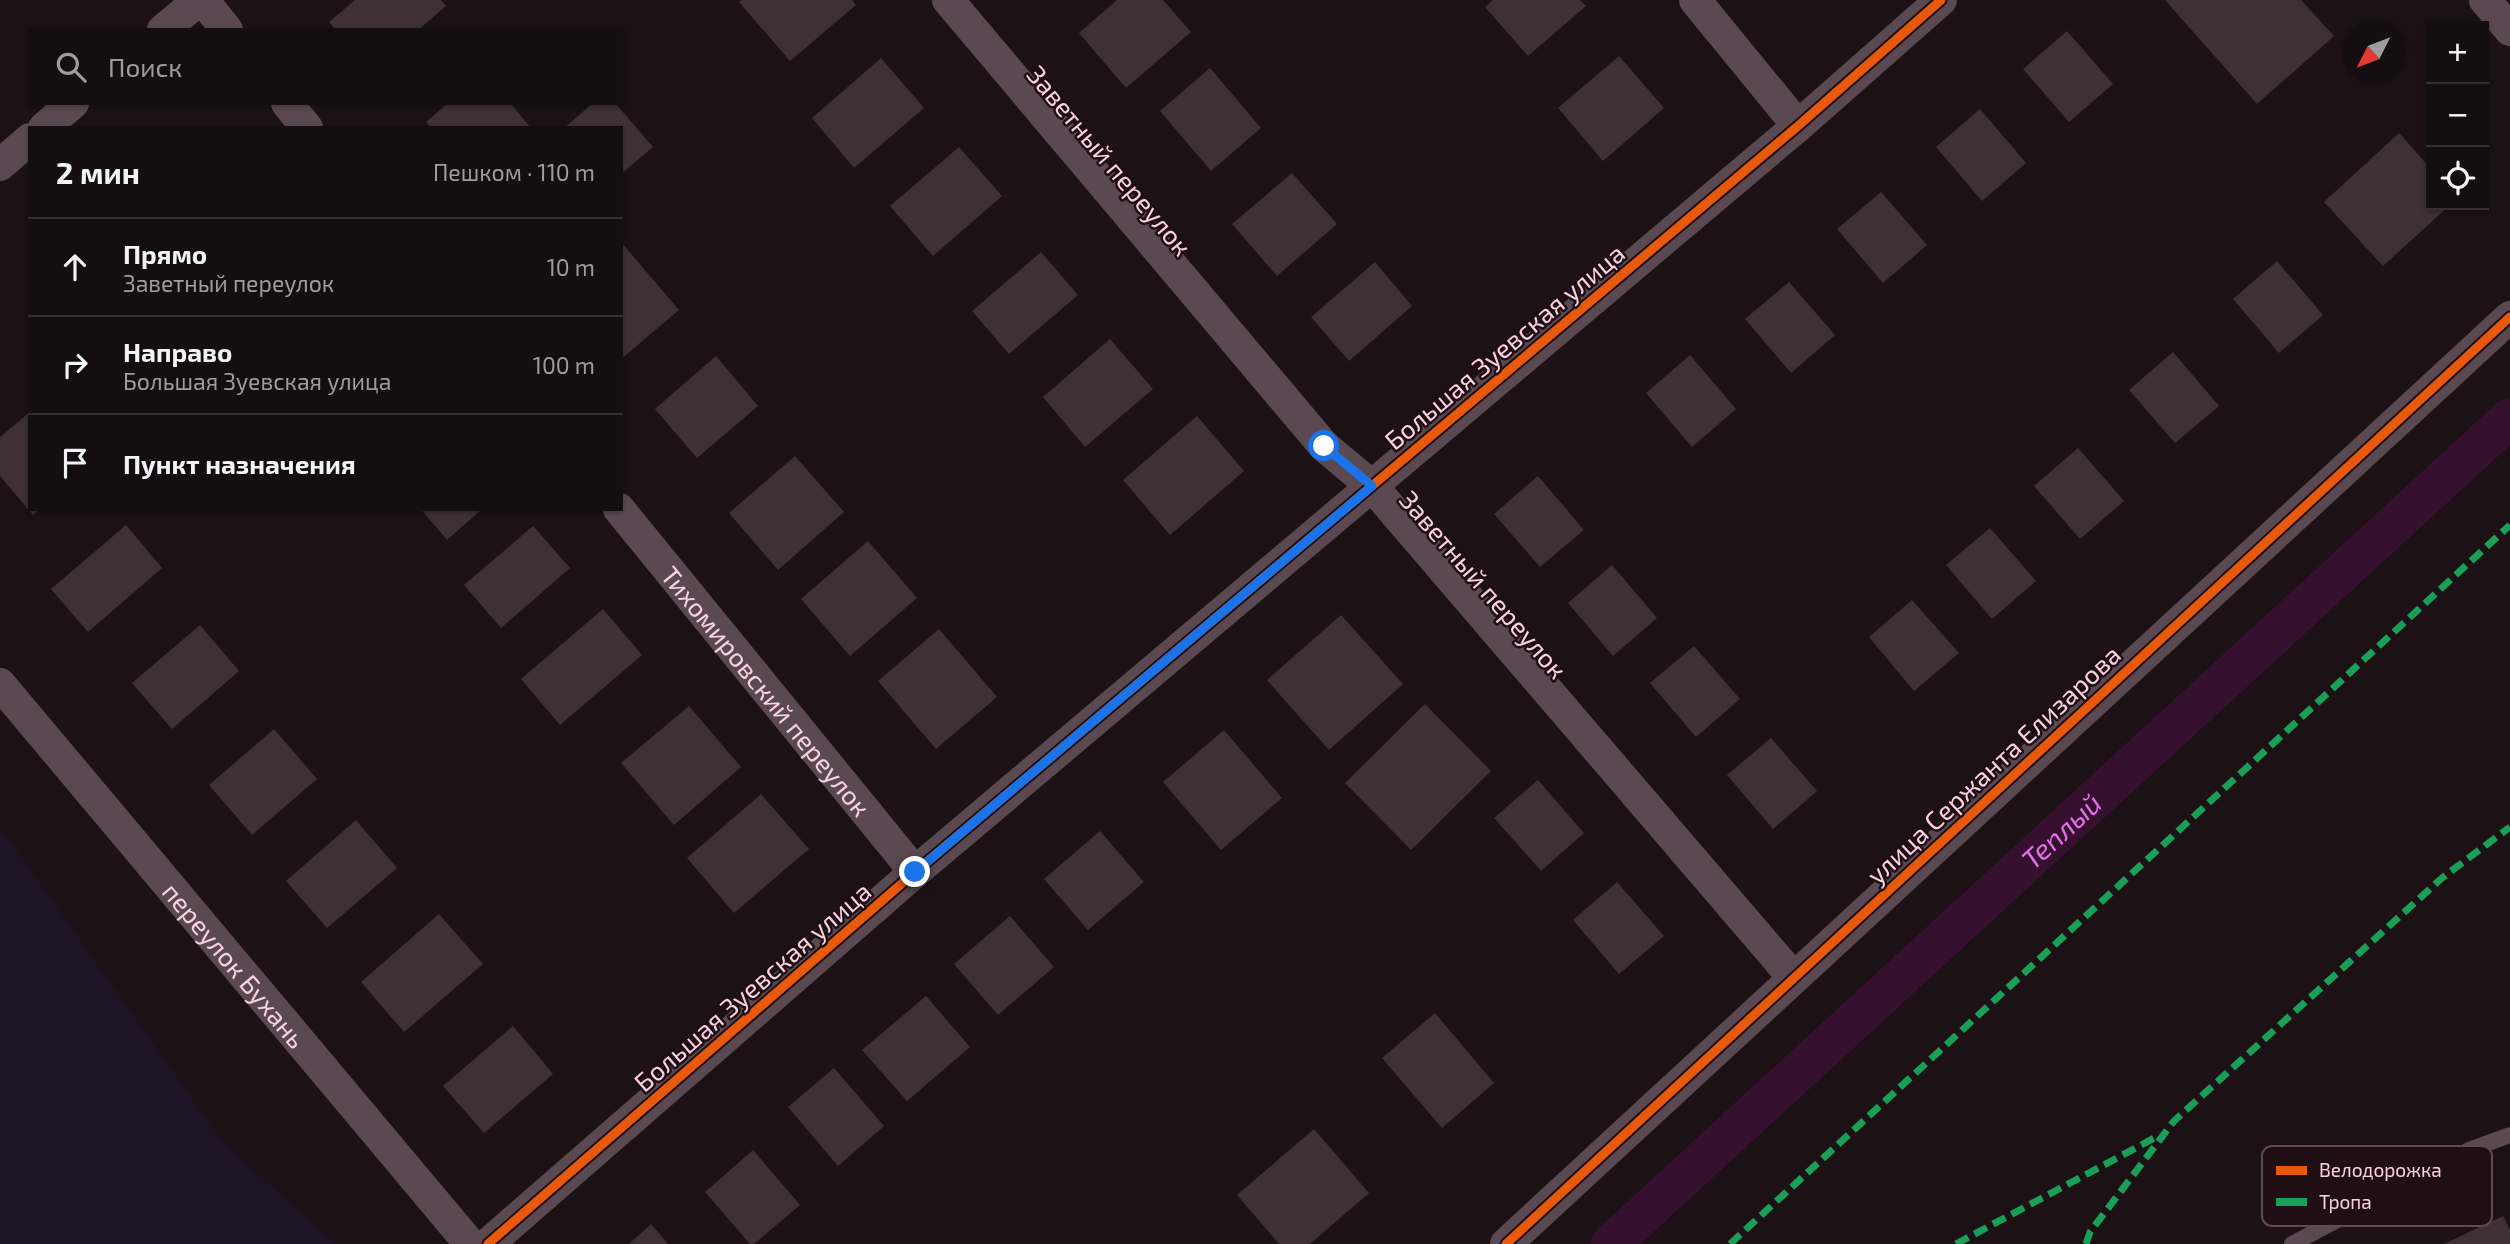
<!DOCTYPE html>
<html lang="ru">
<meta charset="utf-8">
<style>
:root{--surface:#150e10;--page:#221c1e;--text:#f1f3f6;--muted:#9d9c9f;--line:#342e30}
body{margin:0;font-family:"Exo 2",sans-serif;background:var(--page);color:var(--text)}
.controls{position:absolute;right:21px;top:21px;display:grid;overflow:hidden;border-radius:0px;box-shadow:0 2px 5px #0004}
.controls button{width:63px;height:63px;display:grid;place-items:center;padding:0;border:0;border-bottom:2px solid var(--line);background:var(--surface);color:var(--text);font:35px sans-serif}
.compass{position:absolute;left:2342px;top:21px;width:63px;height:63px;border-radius:50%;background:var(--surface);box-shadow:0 2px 5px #0004;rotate:228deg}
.stop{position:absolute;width:21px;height:21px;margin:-16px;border:5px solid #1a73e8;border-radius:50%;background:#fff}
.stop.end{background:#1a73e8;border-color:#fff;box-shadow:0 2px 7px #0008}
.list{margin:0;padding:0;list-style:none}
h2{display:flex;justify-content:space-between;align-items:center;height:91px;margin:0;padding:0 28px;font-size:30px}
h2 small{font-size:23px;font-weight:400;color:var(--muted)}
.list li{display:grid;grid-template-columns:46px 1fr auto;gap:21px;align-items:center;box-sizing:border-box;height:98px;padding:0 28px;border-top:2px solid var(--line)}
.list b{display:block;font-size:26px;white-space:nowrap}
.list p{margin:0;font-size:23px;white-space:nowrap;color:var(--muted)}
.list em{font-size:23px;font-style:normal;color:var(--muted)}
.icon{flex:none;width:38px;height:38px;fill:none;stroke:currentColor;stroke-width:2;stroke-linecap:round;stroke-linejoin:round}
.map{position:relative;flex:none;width:2510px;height:1244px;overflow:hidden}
.search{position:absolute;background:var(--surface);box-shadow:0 2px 5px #0004;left:28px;top:28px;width:595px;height:77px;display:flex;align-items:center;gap:18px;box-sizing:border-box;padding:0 24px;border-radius:0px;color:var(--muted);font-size:26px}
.panel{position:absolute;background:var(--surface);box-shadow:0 2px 5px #0004;left:28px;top:126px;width:595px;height:385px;border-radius:0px}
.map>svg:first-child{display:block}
</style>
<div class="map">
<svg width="2510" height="1244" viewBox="0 0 2510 1244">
<rect width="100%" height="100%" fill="#1c1215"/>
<path fill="#1d1325" d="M0 827 225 1145 336 1244H0Z"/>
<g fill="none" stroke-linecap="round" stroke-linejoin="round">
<path stroke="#35102f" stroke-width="40" id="s1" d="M1611 1244 2510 418"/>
</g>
<g fill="#3e3034">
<path d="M355 0H441L446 6 418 30H336L329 22Z"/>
<path d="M742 0H852L856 5 790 61 739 2Z"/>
<path d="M1117 0H1163L1191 32 1126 88 1079 33Z"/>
<path d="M1493 0H1580L1586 6 1528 56 1485 7Z"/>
<path d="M2165 0H2301L2334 36 2257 104Z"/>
<path d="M2067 31 2113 84 2069 122 2023 69Z"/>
<path d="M1619 56 1664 108 1603 161 1558 108Z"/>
<path d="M881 58 924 108 854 168 812 118Z"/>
<path d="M1210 68 1261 128 1211 171 1160 111Z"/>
<path d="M448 103H510L531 128H431L426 122Z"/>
<path d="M593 103H615L653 147 621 174V128H564Z"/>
<path d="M1980 109 2026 163 1982 201 1936 147Z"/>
<path d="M2399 133 2431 169V205H2450L2383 266 2324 202Z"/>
<path d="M959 147 1002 196 933 256 890 206Z"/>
<path d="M1292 173 1337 224 1277 276 1232 224Z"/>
<path d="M1881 192 1927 245 1883 283 1837 229Z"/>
<path d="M621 242 679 310 621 359Z"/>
<path d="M1041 252 1078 295 1009 354 972 311Z"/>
<path d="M2277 261 2323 315 2279 353 2233 299Z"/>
<path d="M1375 262 1412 306 1349 361 1311 317Z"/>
<path d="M1789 282 1835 335 1791 373 1745 319Z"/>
<path d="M1110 339 1153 389 1085 447 1043 397Z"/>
<path d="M2173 352 2219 406 2175 443 2129 390Z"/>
<path d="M1690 355 1736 409 1692 447 1646 393Z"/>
<path d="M716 356 758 406 697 458 655 409Z"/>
<path d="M30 412V509H40L33 515 0 476V437Z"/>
<path d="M1197 416 1244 471 1170 535 1123 480Z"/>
<path d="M2078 448 2124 501 2080 539 2034 486Z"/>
<path d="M795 456 844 512 778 570 729 513Z"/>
<path d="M1538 476 1584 530 1540 567 1494 514Z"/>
<path d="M421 509H482L447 540Z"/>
<path d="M126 525 162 568 88 632 51 589Z"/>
<path d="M533 526 570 568 501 628 464 585Z"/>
<path d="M1990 528 2036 581 1992 619 1946 565Z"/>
<path d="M868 541 917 598 850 656 801 599Z"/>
<path d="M1612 565 1657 618 1613 656 1568 603Z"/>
<path d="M1912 600 1959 653 1914 691 1869 637Z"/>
<path d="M603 609 642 655 560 725 521 679Z"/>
<path d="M1341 615 1403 684 1329 750 1267 680Z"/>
<path d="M200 625 239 671 172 729 132 683Z"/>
<path d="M939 629 997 697 936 749 878 681Z"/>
<path d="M1694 646 1740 699 1696 737 1650 683Z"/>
<path d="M1425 704 1491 771 1411 850 1345 783Z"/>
<path d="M689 706 741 767 674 825 621 763Z"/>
<path d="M274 729 317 779 252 835 209 785Z"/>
<path d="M1224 730 1282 798 1221 850 1163 782Z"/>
<path d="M1771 738 1817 791 1773 829 1727 775Z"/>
<path d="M1538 780 1584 833 1541 871 1494 818Z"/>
<path d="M761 794 809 849 734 913 687 858Z"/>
<path d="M356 820 397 868 327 928 286 881Z"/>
<path d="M1100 831 1144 882 1088 930 1044 879Z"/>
<path d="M1617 882 1664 936 1619 974 1573 920Z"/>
<path d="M439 914 483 964 404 1032 361 982Z"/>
<path d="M1010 916 1054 967 998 1015 954 964Z"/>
<path d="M926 996 970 1047 907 1101 862 1050Z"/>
<path d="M1435 1013 1494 1083 1442 1128 1382 1058Z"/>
<path d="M513 1026 553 1074 484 1133 443 1086Z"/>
<path d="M834 1068 884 1126 838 1166 788 1107Z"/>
<path d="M1314 1129 1369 1193 1310 1244H1279L1237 1195Z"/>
<path d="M753 1150 800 1205 754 1244H750L705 1192Z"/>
<path d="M2503 1216 2510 1230V1244H2444Z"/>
<path d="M651 1224 668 1244H629Z"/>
</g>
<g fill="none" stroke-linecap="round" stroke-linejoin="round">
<path stroke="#5a4950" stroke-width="16" d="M2292 1244 2469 1150 2510 1135"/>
<g stroke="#5a4950" stroke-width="32">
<path d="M203 0 227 30"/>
<path d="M948 0 1324 446 1372 486 1793 977"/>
<path d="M1695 0 1798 126"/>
<path d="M2485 0 2510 30"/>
<path d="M163 30 199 0"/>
<path d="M287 103 307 128"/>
<path d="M44 128 73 103"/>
<path d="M0 165 30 139"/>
<path id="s2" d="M619 509 915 872"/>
<path id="s3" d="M0 684 470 1244"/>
<path d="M488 1244 915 872 1798 126 1941 0"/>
<path d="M1506 1244 2510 317"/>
</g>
<g stroke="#1a9f57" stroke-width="7" stroke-dasharray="14 7" stroke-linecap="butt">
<path d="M1730 1244 2510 525"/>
<path d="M1956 1244 2160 1135"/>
<path d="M2086 1244 2090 1232 2174 1121 2442 878 2510 827"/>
</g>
<g stroke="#1f0f14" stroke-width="13">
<g id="cycleway">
<path d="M488 1244 915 872 1798 126 1941 0"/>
<path d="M1506 1244 2510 317"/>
</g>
</g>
<use href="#cycleway" stroke="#e8590c" stroke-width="9"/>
</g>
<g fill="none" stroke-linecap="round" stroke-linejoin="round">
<path stroke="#1a73e8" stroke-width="9" d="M915 872 1372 486 1324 446"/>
</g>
<g text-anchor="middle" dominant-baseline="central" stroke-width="5" stroke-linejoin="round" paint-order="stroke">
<g font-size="26" fill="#f9d3e2" stroke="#1f0f14">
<text transform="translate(1110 160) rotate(50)">Заветный переулок</text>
<text transform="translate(1504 346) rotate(-40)">Большая Зуевская улица</text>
<text transform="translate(1484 584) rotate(49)">Заветный переулок</text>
<text stroke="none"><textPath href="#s2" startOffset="234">Тихомировский переулок</textPath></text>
<text transform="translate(1993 764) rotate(-43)">улица Сержанта Елизарова</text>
<text stroke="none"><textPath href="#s3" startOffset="366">переулок Бухань</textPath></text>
<text transform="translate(752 986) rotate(-41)">Большая Зуевская улица</text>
</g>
<g font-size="28" font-style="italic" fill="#e66feb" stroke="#1f0f14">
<text stroke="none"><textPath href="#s1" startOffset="611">Теплый</textPath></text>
</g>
</g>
<rect x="2262" y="1146" width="230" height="80" rx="10" fill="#1f0f14" stroke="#604a52" stroke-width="2"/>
<rect x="2276" y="1166" width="31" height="9" fill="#e8590c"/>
<rect x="2276" y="1198" width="31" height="8" fill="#1a9f57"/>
<g font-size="19" fill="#f9d3e2">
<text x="2319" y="1177">Велодорожка</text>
<text x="2319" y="1209">Тропа</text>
</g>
</svg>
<div class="controls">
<button>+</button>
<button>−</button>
<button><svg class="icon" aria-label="locate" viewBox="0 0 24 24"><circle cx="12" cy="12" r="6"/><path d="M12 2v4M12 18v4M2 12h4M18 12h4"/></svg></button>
</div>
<svg class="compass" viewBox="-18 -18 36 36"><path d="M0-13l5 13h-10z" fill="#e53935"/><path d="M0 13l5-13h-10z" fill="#9d9c9f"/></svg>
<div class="stop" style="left:1324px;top:446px"></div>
<div class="stop end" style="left:915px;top:872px"></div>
<div class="search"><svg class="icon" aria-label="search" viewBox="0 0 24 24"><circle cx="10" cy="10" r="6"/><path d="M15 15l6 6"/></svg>Поиск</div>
<section class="panel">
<h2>2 мин<small>Пешком · 110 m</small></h2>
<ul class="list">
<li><svg class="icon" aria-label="ahead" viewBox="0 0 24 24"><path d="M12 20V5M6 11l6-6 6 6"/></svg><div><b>Прямо</b><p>Заветный переулок</p></div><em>10 m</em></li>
<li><svg class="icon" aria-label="right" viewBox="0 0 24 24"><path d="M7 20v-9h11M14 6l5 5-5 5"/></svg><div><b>Направо</b><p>Большая Зуевская улица</p></div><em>100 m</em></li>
<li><svg class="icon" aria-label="arrive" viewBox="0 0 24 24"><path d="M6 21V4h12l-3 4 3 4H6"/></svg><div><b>Пункт назначения</b></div></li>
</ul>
</section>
</div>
